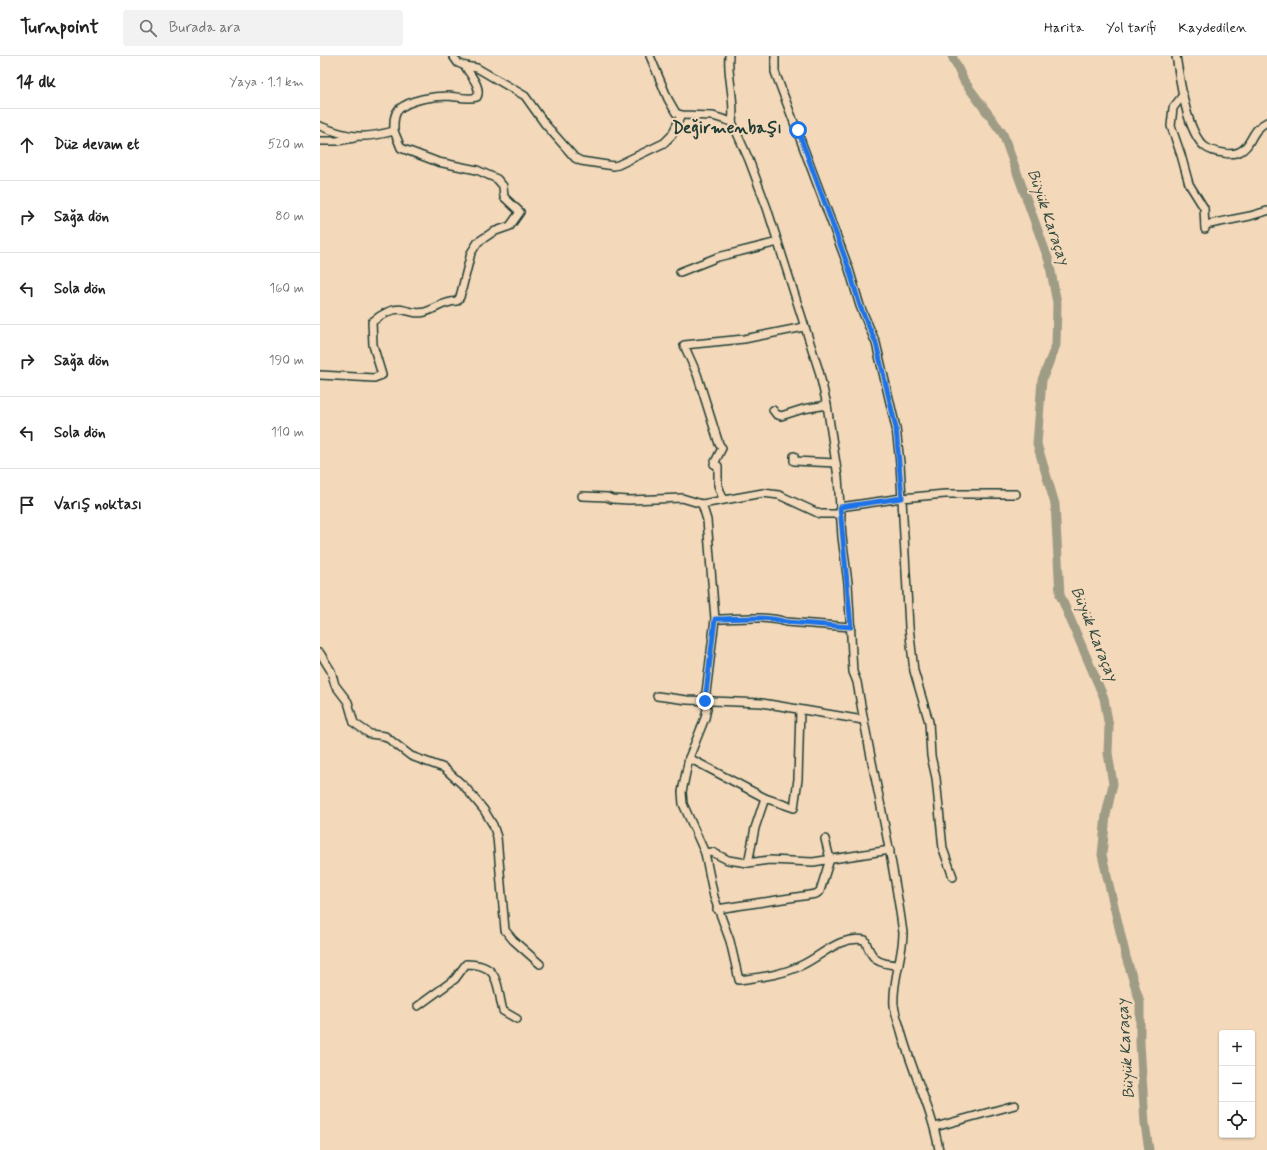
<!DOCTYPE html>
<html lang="tr">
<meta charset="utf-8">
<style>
:root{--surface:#fff;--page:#f2f2f2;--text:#222;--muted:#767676;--line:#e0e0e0}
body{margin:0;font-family:Mynerve,sans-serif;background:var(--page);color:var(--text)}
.controls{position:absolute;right:12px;bottom:12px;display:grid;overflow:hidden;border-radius:4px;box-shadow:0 1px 3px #0004}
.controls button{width:36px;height:36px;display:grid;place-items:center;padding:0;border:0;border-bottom:1px solid var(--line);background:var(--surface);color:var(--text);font:20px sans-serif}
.stop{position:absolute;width:12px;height:12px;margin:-9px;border:3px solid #1a73e8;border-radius:50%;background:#fff}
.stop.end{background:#1a73e8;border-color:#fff;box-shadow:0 1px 4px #0008}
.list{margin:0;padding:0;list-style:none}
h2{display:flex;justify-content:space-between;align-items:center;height:52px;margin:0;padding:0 16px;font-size:17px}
h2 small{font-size:13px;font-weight:400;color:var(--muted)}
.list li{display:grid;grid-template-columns:26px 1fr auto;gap:12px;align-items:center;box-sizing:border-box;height:72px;padding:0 16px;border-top:1px solid var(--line)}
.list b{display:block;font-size:15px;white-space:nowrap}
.list em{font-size:13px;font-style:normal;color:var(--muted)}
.icon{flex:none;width:22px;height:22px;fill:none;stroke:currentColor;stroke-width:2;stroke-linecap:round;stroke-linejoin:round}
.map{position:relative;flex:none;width:947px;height:1094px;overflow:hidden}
header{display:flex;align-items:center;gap:24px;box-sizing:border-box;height:56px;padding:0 20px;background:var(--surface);border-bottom:1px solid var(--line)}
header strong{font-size:19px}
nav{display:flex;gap:22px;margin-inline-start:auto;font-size:14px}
.search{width:280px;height:36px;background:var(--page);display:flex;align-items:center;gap:10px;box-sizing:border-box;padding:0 14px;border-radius:4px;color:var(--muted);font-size:15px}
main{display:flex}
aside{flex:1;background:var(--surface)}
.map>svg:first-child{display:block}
</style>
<header>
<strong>Turnpoint</strong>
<div class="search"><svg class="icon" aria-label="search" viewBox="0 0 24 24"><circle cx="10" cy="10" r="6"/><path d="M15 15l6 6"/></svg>Burada ara</div>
<nav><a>Harita</a><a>Yol tarifi</a><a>Kaydedilen</a></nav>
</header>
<main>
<aside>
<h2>14 dk<small>Yaya · 1.1 km</small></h2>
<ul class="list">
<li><svg class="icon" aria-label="ahead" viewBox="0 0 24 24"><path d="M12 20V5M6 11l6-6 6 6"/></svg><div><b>Düz devam et</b></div><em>520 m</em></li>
<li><svg class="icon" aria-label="right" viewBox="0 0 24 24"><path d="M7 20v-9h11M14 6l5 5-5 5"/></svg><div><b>Sağa dön</b></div><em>80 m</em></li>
<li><svg class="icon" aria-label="left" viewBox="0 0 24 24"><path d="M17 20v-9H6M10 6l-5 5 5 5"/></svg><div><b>Sola dön</b></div><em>160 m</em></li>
<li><svg class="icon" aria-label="right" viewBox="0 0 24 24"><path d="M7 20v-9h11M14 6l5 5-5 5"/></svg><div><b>Sağa dön</b></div><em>190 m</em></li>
<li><svg class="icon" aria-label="left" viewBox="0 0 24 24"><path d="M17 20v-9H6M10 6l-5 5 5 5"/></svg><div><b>Sola dön</b></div><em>110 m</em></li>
<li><svg class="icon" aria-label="arrive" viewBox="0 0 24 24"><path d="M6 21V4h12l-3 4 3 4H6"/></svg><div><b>Varış noktası</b></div></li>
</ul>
</aside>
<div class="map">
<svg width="947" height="1094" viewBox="0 0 947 1094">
<rect width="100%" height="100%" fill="#f3d8ba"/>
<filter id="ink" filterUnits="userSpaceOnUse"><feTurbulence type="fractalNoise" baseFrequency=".025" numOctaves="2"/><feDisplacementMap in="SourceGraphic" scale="8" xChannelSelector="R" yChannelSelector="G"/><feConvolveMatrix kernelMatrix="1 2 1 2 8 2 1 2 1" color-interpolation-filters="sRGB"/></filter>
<g filter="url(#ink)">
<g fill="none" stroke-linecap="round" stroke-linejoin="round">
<path stroke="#9f9c85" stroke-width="9" d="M632 0 644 25 683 78 729 205 737 247 736 289 722 324 717 388 735 448 740 539 784 642 789 671 788 697 793 728 786 759 782 799 806 901 820 946V987L825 1068 829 1094"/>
<g stroke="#1f3d34" stroke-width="10">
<g id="minor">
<path d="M133 0 138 7 145 10 157 12 205 40 225 68 255 102 261 105 294 110 298 109 344 87 352 79 361 59"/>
<path d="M330 0 348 43 356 57 361 59 393 60 412 66 429 104 447 152 499 315 507 349 518 421 522 481 528 527 533 616 537 626C551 710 572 792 583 877 583 901 572 925 574 949 575 958 579 967 581 975 592 1016 612 1053 619 1094"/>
<path d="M409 0C407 22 416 45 412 66"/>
<path d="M455 0V16L529 213 540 250 556 287 576 372 580 407 589 571 594 615 609 666 611 700 616 722 623 793 633 821"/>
<path d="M856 0C860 23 866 74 884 90 890 95 896 96 904 97 908 98 914 98 919 96 932 91 930 74 947 66"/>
<path d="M863 39 853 52 851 70 861 99 869 128 884 152 885 173"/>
<path d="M0 70C29 82 44 83 74 75 74 68 73 60 78 54 90 43 114 40 129 40 139 41 148 44 157 41 162 31 150 19 145 10"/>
<path d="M0 85H17L34 82"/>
<path d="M885 169 930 160 947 155"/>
<path d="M360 216 398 201 458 186"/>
<path d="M0 319 54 322 62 319 53 289 52 266C60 259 73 251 84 254 92 256 96 258 105 256 118 252 122 246 137 245L140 241 151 197 158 186 173 176 190 170 200 156 184 141 183 130 177 123 157 114 118 106 81 92 74 75"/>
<path d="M453 354 456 358 461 360 483 353 507 349"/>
<path d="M474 400V405L516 407"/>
<path d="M262 440 287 441 292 443 309 444 362 442 382 448 443 437 459 439 500 458H521"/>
<path d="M403 443 398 429V410L394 408 402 392 399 388 377 318 364 289 424 283 484 271"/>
<path d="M382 448 387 464 395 563 385 645 387 653 385 662 369 702 362 736 363 748 385 797 394 841 410 885 419 924C440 921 462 919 482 909 503 899 520 879 545 884 552 904 557 908 579 909"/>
<path d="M520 451 582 442 625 438H696"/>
<path d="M395 563C417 563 445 559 466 566L531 571"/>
<path d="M0 597 11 615 15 629 28 646 34 667 50 678 65 680 91 700 124 712 145 731 164 754 173 769 177 781 185 874 193 884 220 908"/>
<path d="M337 640 367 644 442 647 543 664"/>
<path d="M369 702 445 742 474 752 478 723 480 654"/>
<path d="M385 797 392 796 408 804 428 807 449 804 493 806 570 794"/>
<path d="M428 807 435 772 445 742"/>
<path d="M397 853 496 838 500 835 510 803 505 783"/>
<path d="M98 950 135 923 146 908C181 908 176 929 183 955L197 963"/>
<path d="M615 1071 695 1049"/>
</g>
</g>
<use href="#minor" stroke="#f3d8ba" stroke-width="7"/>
</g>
</g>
<g fill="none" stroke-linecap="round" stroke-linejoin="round" filter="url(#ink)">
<path stroke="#1a73e8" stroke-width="5" d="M385 645 395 563C418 563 445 559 466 566L531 571 520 451 582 442 576 372 556 287 540 250 529 213 478 74"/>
</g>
<g text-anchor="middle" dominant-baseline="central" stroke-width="4" stroke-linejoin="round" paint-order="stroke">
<g font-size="16" font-style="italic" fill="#324b40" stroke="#f3d8ba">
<text transform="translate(728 161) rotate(71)">Büyük Karaçay</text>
<text transform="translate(774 578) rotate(68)">Büyük Karaçay</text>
<text transform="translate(806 993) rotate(-94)">Büyük Karaçay</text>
</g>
<g font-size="17" font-weight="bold" fill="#1f3d34" stroke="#f3d8ba">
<text x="407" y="72">Değirmenbaşı</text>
</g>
</g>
</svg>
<div class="controls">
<button>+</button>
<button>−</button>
<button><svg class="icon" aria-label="locate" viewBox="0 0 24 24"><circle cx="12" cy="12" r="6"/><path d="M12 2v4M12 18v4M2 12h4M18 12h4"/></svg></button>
</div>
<div class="stop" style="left:478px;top:74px"></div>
<div class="stop end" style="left:385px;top:645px"></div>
</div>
</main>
